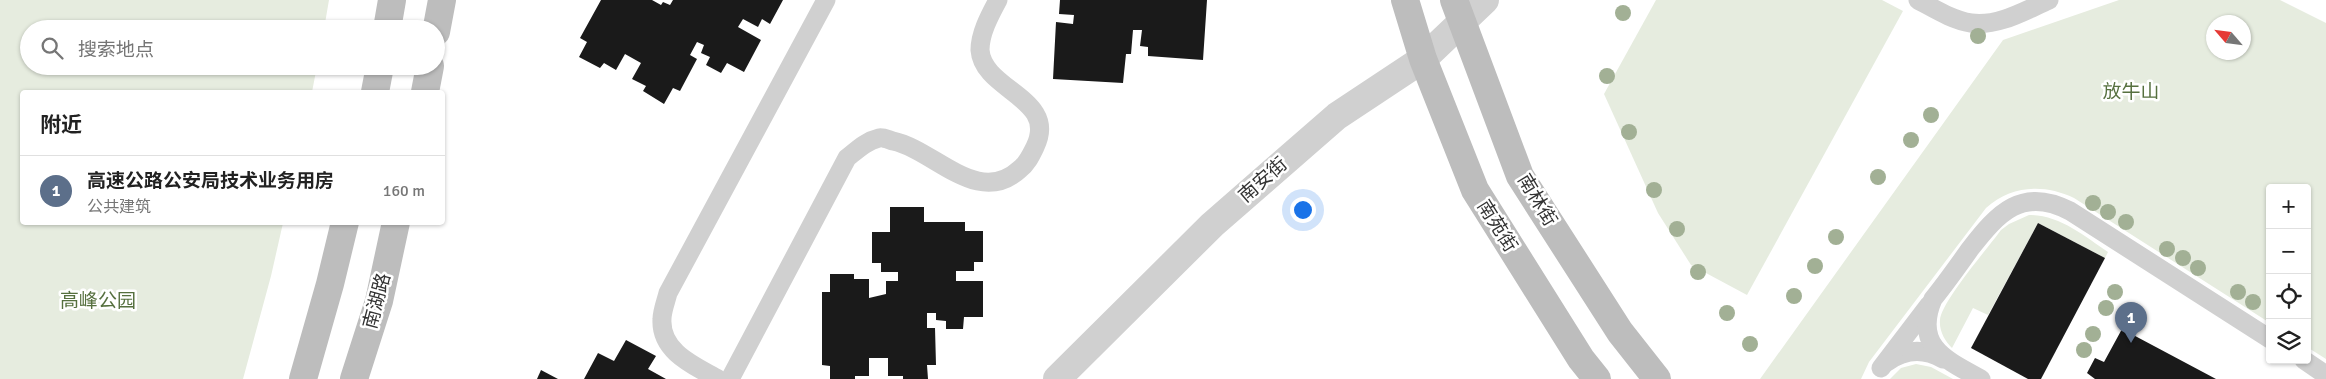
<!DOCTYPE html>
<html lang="zh">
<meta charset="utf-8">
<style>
:root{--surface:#fff;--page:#f2f2f2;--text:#222;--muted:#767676;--line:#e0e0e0;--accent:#e63946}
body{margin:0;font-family:Signika,"Noto Sans SC",sans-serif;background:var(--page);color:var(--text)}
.controls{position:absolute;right:15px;bottom:15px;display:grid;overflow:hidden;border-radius:5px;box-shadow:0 1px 4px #0004}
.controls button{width:45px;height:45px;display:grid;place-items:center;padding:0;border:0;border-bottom:1px solid var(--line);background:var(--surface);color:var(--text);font:25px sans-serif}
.compass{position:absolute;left:2206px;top:15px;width:45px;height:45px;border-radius:50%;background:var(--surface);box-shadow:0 1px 4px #0004;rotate:298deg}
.you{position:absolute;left:1302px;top:209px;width:18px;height:18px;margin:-12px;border:4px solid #fff;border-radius:50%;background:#1a73e8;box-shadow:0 0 0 8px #1a73e833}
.badge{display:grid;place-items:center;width:32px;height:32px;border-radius:50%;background:var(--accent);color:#fff;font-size:16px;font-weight:700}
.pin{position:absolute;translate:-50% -41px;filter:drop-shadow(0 1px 2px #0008)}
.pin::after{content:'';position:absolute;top:26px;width:18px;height:15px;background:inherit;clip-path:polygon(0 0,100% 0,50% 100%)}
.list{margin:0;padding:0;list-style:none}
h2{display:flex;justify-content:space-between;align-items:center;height:65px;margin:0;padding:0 20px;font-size:21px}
h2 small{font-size:16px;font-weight:400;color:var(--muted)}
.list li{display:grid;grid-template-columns:32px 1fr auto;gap:15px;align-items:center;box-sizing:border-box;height:70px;padding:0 20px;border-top:1px solid var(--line)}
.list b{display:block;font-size:19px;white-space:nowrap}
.list p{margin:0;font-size:16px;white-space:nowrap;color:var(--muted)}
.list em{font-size:16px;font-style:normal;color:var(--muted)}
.icon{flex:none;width:28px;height:28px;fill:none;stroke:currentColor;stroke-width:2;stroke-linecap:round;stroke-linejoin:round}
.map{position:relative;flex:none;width:2326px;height:379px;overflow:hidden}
.search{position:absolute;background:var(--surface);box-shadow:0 1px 4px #0004;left:20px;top:20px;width:425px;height:55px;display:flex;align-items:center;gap:12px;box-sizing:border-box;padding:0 18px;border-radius:28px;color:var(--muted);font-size:19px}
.panel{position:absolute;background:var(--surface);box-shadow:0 1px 4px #0004;left:20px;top:90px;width:425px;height:135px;border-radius:5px}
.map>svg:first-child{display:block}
</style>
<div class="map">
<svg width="2326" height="379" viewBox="0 0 2326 379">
<rect width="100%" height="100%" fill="#fff"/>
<g fill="#e6ecdf" fill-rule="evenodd">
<path d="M0 0H329L324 29H29V66H317L312 92H22V222L283 223 271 276 243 379H0Z"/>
<path d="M1656 0H1882L1903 11 1747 295 1691 265 1658 213 1604 94Z"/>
<path d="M2119 0H2280L2326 23V359L2307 347V188H2270V323L2074 198C2044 184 2012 185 1986 208L1869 362 1861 379H1760L2003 40ZM2214 22H2244V52H2214Z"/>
<path d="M2029 215C2060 215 2084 236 2108 252L2105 258 2038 223 1988 315 1973 308 1952 348C1945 341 1939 331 1940 320 1941 302 1988 248 2001 230L2009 224Z"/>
<path d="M1916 364 1931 367 1953 379H1890L1901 368Z"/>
</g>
<g fill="#1a1a1a">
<path d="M601 0H652L661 5 663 2 670 5 673 0H783L770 24 762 19 758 27 743 19 738 27 761 40 744 72 727 63 721 73 706 65 710 57 701 53 704 45 697 42 690 55 697 59 680 91 673 88 664 104 643 91 646 86 632 79 641 63 625 54 616 70 604 63 600 68 579 57 587 42 580 38Z"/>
<path d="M1060 0H1207L1203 60 1148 56V47L1140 46 1142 30H1133L1131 54H1126L1123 83 1053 79 1056 22 1073 24 1074 15 1059 14Z"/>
<path d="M890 207H924V222H965V231H983V262H974V271H956V281H983V317H964L963 329H946V321L936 320V313H927V328H935L936 365H927L928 379H903V376H888V358H869V376H855V379H830V366L822 365V292H830V274H854V279H869V298L886 294V281H898V272H881V263H872V232H890Z"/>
<path d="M2038 223 2105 258 2041 379H2028L1971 348Z"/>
<path d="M2122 329 2216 379H2095L2087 373 2095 358 2104 362Z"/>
<path d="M626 340 656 356 648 369 666 379H584L598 353 614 361Z"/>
<path d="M541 370 558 379H537Z"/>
</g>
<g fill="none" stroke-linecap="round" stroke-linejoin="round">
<g stroke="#d0d0d0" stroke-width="19">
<path d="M1918 0C1935 9 1952 20 1971 23 1998 27 2026 10 2049 0"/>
<path d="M2304 360 2326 375"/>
<path d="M1887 362C1905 349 1924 348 1943 359"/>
<path d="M1881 368 1929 305"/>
<path d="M718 379C695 366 660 352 662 319 662 311 666 301 668 293L826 0"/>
<path d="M730 379 847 158C857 150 866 141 879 138 883 137 889 140 893 141 935 150 978 208 1020 169 1027 164 1031 155 1035 147 1059 98 983 91 980 50 980 33 990 15 998 0"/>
<path d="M1981 379C1946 360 1913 346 1933 299 1946 283 1958 266 1970 249 1998 213 2022 186 2070 211L2270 339"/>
</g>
<path stroke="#d0d0d0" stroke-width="28" d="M1057 379 1212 225 1337 116 1423 59 1485 0"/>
<g stroke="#bdbdbd" stroke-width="28">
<path d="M1405 0 1423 59 1475 190 1581 359 1597 379"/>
<path d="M1454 0 1520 176 1620 332 1657 379"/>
<path d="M387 29 392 0"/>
<path d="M436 32 442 0"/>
<path d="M375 92 380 66"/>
<path d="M425 92 430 66"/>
<path d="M303 379 330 284 345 222"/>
<path d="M354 379 379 301 396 222"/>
</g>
</g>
<g fill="#a2b095">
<circle cx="1623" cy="13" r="8"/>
<circle cx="1978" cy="36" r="8"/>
<circle cx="1607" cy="76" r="8"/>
<circle cx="1931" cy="115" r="8"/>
<circle cx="1629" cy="132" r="8"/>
<circle cx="1911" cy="140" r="8"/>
<circle cx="1878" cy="177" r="8"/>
<circle cx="1654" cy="190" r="8"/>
<circle cx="2093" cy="203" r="8"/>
<circle cx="2108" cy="212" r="8"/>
<circle cx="2126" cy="222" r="8"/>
<circle cx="1677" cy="229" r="8"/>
<circle cx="1836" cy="237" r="8"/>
<circle cx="2167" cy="249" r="8"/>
<circle cx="2183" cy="258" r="8"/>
<circle cx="1815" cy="266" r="8"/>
<circle cx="2198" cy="268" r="8"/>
<circle cx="1698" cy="272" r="8"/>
<circle cx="2115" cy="292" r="8"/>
<circle cx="2238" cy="292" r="8"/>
<circle cx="1794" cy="296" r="8"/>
<circle cx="2253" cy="302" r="8"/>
<circle cx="2106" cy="308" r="8"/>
<circle cx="1727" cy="313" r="8"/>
<circle cx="2093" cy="334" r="8"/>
<circle cx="1750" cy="344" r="8"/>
<circle cx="2084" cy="350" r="8"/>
</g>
<g text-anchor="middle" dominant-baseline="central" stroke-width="5" stroke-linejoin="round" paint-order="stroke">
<g font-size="19" fill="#56703f" stroke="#fff">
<text x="2131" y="92">放牛山</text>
<text x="98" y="301">高峰公园</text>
</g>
<g font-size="19" fill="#333" stroke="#fff">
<text transform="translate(1263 180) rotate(-41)">南安街</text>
<text transform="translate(1537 200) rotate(59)">南林街</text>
<text transform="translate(1497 226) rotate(58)">南苑街</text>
<text transform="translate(377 301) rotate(-75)">南湖路</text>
</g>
</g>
</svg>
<div class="controls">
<button>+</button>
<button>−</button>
<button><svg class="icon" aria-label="locate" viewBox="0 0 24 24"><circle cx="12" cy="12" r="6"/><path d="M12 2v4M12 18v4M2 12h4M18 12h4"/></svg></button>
<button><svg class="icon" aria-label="layers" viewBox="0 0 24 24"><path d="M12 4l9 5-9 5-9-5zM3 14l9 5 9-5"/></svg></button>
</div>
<svg class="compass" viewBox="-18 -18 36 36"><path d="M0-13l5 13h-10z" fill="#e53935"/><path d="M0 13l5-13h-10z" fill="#767676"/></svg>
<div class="you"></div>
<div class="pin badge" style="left:2131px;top:343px;background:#5c6f8a">1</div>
<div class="search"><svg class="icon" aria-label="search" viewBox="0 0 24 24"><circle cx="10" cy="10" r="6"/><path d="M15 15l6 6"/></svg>搜索地点</div>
<section class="panel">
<h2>附近<small></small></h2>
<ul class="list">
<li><span class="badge" style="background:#5c6f8a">1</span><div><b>高速公路公安局技术业务用房</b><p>公共建筑</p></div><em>160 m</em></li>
</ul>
</section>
</div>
